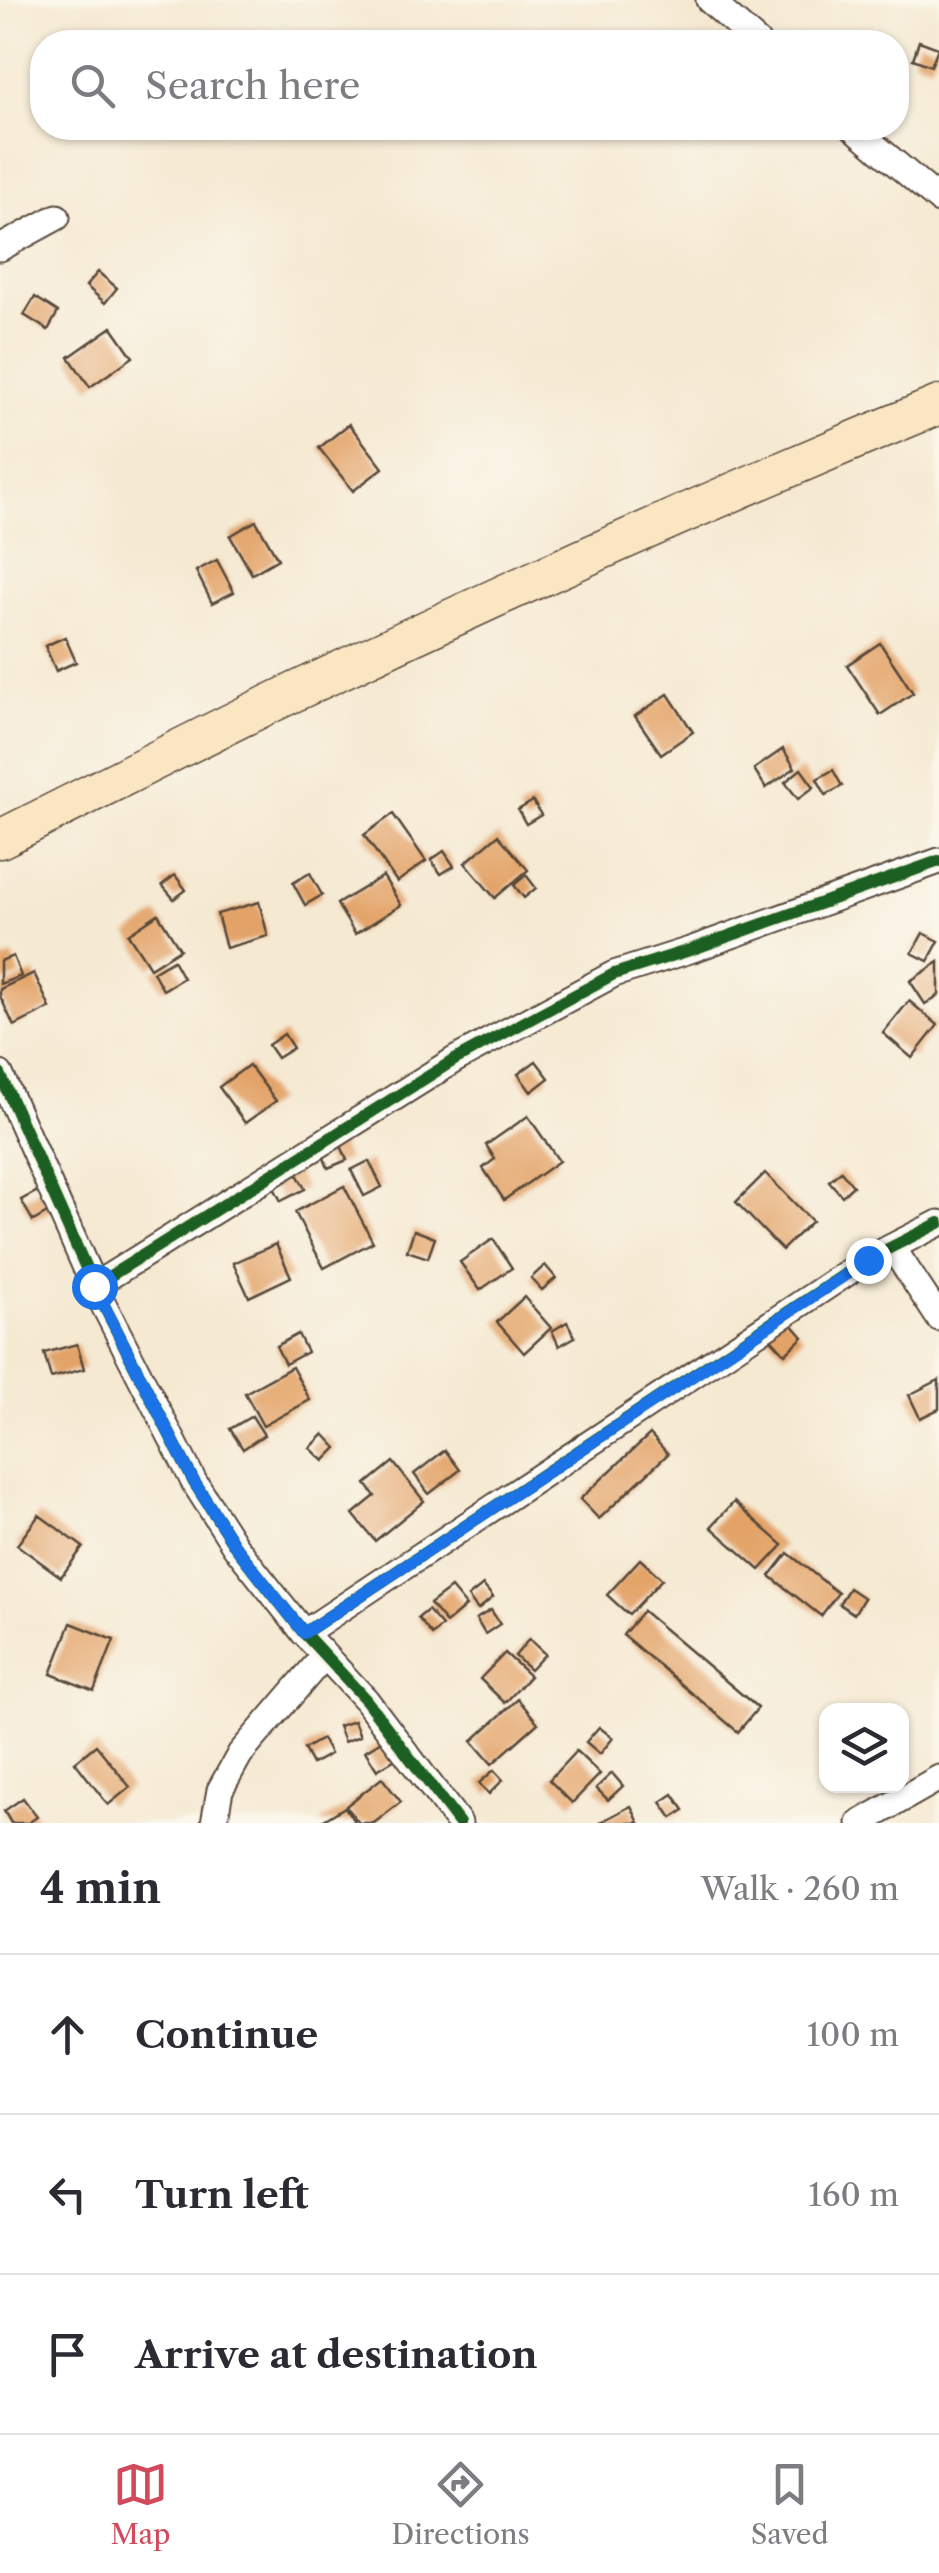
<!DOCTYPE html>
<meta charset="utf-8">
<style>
:root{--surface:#fff;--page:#f2f2f3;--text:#2b2b33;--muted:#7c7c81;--line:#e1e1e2;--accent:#d1495b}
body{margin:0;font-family:"Libre Caslon Text",serif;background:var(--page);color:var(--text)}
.controls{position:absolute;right:30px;bottom:30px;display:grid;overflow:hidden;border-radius:20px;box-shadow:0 2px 8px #0004}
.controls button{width:90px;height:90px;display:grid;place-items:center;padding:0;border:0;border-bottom:2px solid var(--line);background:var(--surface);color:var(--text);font:50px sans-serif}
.stop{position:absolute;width:30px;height:30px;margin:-22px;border:8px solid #1a73e8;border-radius:50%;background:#fff}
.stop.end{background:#1a73e8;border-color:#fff;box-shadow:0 2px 10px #0008}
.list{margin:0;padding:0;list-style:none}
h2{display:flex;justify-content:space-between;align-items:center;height:130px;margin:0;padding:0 40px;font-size:42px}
h2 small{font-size:32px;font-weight:400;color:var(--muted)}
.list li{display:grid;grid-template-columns:65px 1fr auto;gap:30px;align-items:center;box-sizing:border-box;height:160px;padding:0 40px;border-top:2px solid var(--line)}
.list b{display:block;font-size:38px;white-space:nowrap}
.list em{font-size:32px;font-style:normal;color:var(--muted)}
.icon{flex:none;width:55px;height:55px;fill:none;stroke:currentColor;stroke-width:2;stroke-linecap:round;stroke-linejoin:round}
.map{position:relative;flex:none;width:939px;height:1823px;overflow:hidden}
.search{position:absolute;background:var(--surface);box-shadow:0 2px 8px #0004;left:30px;right:30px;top:30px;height:110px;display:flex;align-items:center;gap:25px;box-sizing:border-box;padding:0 35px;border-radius:40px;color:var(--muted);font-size:38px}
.sheet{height:610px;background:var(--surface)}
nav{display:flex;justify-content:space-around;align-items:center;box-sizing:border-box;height:140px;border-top:2px solid var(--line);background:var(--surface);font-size:28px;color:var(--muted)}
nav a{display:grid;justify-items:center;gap:5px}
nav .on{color:var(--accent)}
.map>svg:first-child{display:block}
</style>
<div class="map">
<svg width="939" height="1823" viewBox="0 0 939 1823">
<rect width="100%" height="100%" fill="#fbf7ec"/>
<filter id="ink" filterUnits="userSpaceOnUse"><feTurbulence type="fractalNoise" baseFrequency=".01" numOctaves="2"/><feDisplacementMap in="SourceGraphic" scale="20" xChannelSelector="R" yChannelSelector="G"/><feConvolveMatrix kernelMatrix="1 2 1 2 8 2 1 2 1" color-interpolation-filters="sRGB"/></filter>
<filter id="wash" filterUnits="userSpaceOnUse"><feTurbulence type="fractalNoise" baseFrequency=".0048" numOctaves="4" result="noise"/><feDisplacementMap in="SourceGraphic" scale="40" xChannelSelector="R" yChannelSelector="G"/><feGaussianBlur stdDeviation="2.25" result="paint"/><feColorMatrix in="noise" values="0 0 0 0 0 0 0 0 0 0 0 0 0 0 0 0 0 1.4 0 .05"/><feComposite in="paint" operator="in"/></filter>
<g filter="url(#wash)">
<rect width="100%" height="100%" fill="#f5e9d2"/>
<g id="blocks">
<g fill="#e3a367">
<path d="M919 41 938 48 931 66 913 59Z"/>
<path d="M98 272 117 288 105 303 86 286Z"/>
<path d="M35 297 58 312 48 330 24 315Z"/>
<path d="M112 327 133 357 90 387 69 357Z"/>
<path d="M349 424 383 468 353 491 319 448Z"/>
<path d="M256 521 278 559 252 574 230 536Z"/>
<path d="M217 560 234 592 212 603 196 571Z"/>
<path d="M65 637 76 662 56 671 45 646Z"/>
<path d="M880 643 913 693 880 715 847 665Z"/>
<path d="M668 694 693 732 661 754 635 716Z"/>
<path d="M783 749 795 768 766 788 754 769Z"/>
<path d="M801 769 814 787 798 799 785 782Z"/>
<path d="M833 770 842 786 826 795 817 779Z"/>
<path d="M533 801 541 815 526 824 518 810Z"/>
<path d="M393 814 426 861 397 882 364 835Z"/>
<path d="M498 835 528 870 495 898 465 863Z"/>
<path d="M444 851 454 866 441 874 431 860Z"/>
<path d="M310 873 322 895 305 905 293 883Z"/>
<path d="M175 875 186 890 174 899 162 885Z"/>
<path d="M526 875 536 888 524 898 514 885Z"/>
<path d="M383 876 401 905 355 934 337 904Z"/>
<path d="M259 902 268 936 226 948 217 914Z"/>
<path d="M158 914 180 949 150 968 128 934Z"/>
<path d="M923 933 939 941 928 961 912 953Z"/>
<path d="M13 956 21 976 0 984V961Z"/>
<path d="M173 960 183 978 163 990 153 972Z"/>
<path d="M939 962V995L925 1004 910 981Z"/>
<path d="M34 973 50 1008 14 1026 0 996V989Z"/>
<path d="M909 1001 938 1025 912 1058 883 1033Z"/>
<path d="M284 1034 293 1048 277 1058 268 1045Z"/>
<path d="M536 1061 549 1078 531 1092 518 1074Z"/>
<path d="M249 1065 276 1101 245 1123 219 1087Z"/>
<path d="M528 1116 559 1161 504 1200 483 1168 495 1159 486 1145Z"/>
<path d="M340 1143 347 1160 328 1168 321 1150Z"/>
<path d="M369 1161 382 1187 364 1196 351 1170Z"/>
<path d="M295 1170 305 1189 281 1201 271 1182Z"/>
<path d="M841 1171 853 1186 842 1196 829 1181Z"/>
<path d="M765 1173 812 1221 782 1250 736 1202Z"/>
<path d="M344 1186 373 1242 324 1268 295 1212Z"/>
<path d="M40 1190 51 1211 33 1221 21 1200Z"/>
<path d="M414 1230 435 1238 428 1258 407 1251Z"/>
<path d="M493 1239 512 1268 480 1290 460 1262Z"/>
<path d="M276 1244 291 1277 249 1297 233 1263Z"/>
<path d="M545 1265 556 1278 542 1290 531 1278Z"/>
<path d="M524 1297 551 1328 524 1353 497 1322Z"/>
<path d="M783 1314 803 1337 785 1354 764 1331Z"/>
<path d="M567 1322 575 1337 559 1346 552 1331Z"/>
<path d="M298 1334 307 1352 285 1364 276 1346Z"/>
<path d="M77 1344 84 1369 51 1378 44 1353Z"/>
<path d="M292 1367 310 1400 263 1426 245 1393Z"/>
<path d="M939 1380V1409L920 1418 909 1395Z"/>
<path d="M252 1416 264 1435 243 1449 230 1429Z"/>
<path d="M324 1434 337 1448 324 1461 310 1448Z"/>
<path d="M650 1434 668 1454 599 1519 580 1499Z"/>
<path d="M445 1450 460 1470 429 1494 414 1474Z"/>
<path d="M393 1462 424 1501 375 1541 353 1514 375 1496 366 1484Z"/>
<path d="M734 1502 783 1545 760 1570 711 1527Z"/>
<path d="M39 1515 83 1547 61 1577 17 1545Z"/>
<path d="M788 1553 838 1593 821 1616 770 1576Z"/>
<path d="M640 1559 662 1579 629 1615 607 1595Z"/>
<path d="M483 1585 493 1597 478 1610 468 1597Z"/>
<path d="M451 1588 466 1606 446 1623 430 1604Z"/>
<path d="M849 1588 864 1598 854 1614 839 1604Z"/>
<path d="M428 1610 442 1626 432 1635 418 1618Z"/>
<path d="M491 1610 500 1624 485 1634 476 1619Z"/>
<path d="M643 1611 758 1708 738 1732 623 1635Z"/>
<path d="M71 1623 114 1640 94 1691 51 1674Z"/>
<path d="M529 1639 545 1654 530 1670 515 1656Z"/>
<path d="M505 1653 530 1676 505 1703 480 1679Z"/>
<path d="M518 1699 538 1723 492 1764 472 1741Z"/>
<path d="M354 1721 360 1736 344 1742 338 1726Z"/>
<path d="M599 1727 613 1738 600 1754 586 1742Z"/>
<path d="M322 1739 330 1754 312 1764 304 1749Z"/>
<path d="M385 1739 397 1758 377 1770 365 1751Z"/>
<path d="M96 1745 130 1787 108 1805 75 1762Z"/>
<path d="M576 1751 600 1774 572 1803 549 1780Z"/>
<path d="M494 1770 503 1780 489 1794 479 1783Z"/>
<path d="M612 1773 623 1786 608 1800 596 1788Z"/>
<path d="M382 1778 401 1802 374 1823H359L346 1806Z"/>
<path d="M673 1794 684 1810 672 1818 661 1802Z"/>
<path d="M23 1798 37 1817 28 1823H11L4 1811Z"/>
<path d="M631 1806 639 1823H599Z"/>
<path d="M345 1807 355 1823H319Z"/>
</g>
</g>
</g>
<g filter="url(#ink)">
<use href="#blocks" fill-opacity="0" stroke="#574739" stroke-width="2.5"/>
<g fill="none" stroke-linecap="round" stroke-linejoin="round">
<g stroke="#574739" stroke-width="29">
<g id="street">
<path d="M709 0 757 42"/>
<path d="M854 128 939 200"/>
<path d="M0 248 57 217"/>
<path d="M0 1074 94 1286 194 1482 235 1546 304 1633 366 1700 459 1823"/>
<path d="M892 1247 939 1318"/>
<path d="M94 1286 456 1059 614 974 690 950 939 861"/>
<path d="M304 1633 868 1259 939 1223"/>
<path d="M214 1823 220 1790 240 1754 324 1656"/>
<path d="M860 1823 939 1778"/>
</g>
</g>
<g stroke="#574739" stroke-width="41">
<path id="secondary" d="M0 839C95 792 190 742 286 696 501 593 718 496 939 405"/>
</g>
<use href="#street" stroke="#fff" stroke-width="25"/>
<use href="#secondary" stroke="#fbe6c3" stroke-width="38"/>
<g stroke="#fbf7ec" stroke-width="19">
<g id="cycleway">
<path d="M0 1074 94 1286 194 1482 235 1546 304 1633 366 1700 459 1823"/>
<path d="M94 1286 456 1059 614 974 690 950 939 861"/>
<path d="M304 1633 868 1259 939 1223"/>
</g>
</g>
<use href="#cycleway" stroke="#1b5e20" stroke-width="12"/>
</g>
</g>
<g fill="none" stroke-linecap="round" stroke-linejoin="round" filter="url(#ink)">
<path stroke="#1a73e8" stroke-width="12" d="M94 1286 194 1482 235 1546 304 1633 868 1260"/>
</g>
</svg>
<div class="controls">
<button><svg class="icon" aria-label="layers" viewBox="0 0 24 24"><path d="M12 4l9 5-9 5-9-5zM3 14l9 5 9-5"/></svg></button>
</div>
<div class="stop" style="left:94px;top:1286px"></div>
<div class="stop end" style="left:868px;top:1260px"></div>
<div class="search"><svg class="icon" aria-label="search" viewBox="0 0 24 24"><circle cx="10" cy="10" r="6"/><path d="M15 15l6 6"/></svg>Search here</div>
</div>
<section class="sheet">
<h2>4 min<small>Walk · 260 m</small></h2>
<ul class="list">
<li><svg class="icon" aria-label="ahead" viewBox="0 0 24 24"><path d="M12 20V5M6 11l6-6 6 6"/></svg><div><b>Continue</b></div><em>100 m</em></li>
<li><svg class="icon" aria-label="left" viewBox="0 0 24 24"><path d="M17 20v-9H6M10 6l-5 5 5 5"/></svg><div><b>Turn left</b></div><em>160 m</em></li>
<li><svg class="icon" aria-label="arrive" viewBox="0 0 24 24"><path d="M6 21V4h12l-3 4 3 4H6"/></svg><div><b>Arrive at destination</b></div></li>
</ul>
</section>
<nav>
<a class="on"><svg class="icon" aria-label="map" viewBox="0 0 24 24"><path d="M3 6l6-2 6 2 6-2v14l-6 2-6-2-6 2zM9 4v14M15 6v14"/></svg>Map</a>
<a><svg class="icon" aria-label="directions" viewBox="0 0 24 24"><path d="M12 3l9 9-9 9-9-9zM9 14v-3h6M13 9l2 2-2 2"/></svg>Directions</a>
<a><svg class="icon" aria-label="saved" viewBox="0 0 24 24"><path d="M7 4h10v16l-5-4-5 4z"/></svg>Saved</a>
</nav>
